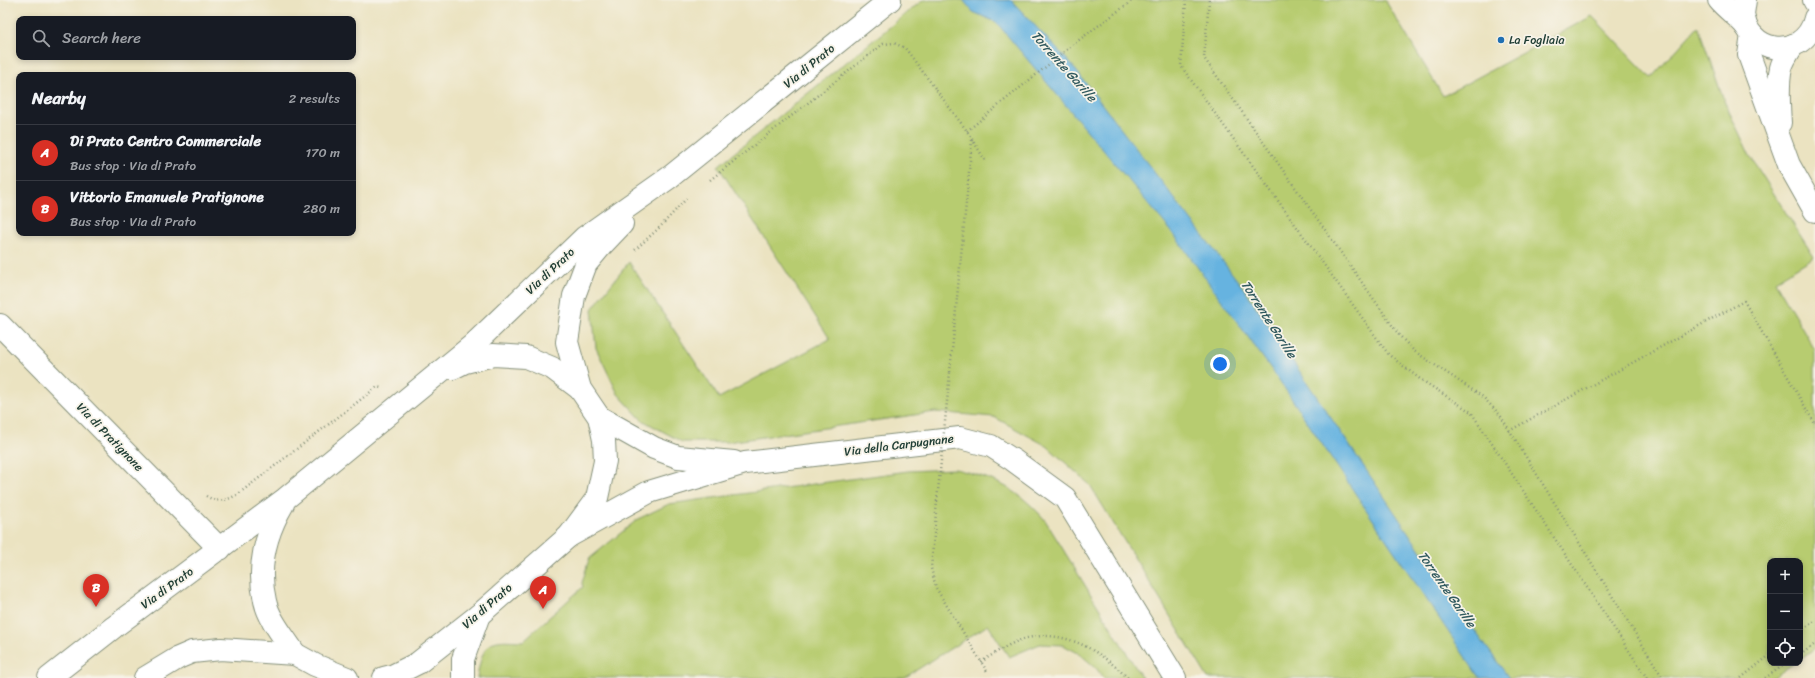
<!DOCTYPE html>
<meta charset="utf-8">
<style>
:root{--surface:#171b24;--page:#242831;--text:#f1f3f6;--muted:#9ea1a6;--line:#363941;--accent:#d93025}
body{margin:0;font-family:Sriracha,sans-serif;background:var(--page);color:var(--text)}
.controls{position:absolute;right:12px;bottom:12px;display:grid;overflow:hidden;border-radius:8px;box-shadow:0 2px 6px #0003}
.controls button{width:36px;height:36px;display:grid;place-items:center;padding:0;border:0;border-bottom:1px solid var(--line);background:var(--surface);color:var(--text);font:20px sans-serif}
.you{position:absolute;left:1220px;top:364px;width:14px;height:14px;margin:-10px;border:3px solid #fff;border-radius:50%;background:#1a73e8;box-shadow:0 0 0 6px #1a73e833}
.badge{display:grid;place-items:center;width:26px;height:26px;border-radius:50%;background:var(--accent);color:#fff;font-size:13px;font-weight:700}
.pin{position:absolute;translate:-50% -33px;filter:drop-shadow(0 1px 2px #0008)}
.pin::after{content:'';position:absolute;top:21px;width:14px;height:12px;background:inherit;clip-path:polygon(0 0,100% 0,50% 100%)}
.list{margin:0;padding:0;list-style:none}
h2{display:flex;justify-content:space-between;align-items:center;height:52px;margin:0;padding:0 16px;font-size:17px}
h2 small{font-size:13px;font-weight:400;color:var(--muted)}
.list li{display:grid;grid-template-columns:26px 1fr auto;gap:12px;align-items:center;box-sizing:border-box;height:56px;padding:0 16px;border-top:1px solid var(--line)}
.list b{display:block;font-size:15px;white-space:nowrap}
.list p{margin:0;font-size:13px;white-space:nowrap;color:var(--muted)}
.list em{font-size:13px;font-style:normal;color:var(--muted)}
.icon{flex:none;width:22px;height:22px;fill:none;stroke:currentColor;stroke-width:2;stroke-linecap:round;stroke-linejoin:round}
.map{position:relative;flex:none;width:1815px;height:678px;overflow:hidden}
.search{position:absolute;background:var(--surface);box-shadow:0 2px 6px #0003;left:16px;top:16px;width:340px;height:44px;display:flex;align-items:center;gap:10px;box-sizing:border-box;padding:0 14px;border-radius:8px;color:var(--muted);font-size:15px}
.panel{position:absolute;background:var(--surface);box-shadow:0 2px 6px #0003;left:16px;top:72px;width:340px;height:164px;border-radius:8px}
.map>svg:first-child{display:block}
</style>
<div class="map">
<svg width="1815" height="678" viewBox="0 0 1815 678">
<rect width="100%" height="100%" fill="#f7f3e8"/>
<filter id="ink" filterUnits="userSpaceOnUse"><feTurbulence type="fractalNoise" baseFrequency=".025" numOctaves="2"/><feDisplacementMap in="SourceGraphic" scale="8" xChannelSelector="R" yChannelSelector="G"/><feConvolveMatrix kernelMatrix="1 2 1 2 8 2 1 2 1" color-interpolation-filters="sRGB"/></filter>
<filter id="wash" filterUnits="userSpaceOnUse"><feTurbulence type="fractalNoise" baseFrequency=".012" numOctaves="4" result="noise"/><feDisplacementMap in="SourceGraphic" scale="16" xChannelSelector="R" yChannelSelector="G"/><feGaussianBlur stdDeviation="0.9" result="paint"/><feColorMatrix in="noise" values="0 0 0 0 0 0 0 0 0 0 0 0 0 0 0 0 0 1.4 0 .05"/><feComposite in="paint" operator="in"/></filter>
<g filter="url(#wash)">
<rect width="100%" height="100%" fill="#ebe3c1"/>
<g fill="#b7cc70" stroke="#6b8452">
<path d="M923 0H1385L1443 96 1592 16 1651 78 1698 26 1725 103 1750 156 1814 257 1775 281 1815 350V648L1800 659V561H1770V663H1794L1773 678H1208L1090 485 1047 446 994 417 935 412 728 442H682L642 420 618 394 596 348 592 309 629 262 719 398 830 339 718 166Z"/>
<path d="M955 469C996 479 1017 488 1045 520L1142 678H1103L1097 669 1080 654 1063 645 1040 644 1009 657 988 625 904 678H477C479 667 482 646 494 642 502 639 515 641 523 641L525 639 583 587 582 583 589 559 638 519 669 504 908 471Z"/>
</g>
<path fill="#66b3e0" stroke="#42788a" d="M963 0H1011L1071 64 1244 289 1470 624 1509 678H1481L1478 676 1277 377 1172 232 996 22 973 12Z"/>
</g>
<g filter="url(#ink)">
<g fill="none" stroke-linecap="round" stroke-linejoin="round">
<g stroke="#85907a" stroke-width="24">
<g id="minor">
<path d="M599 417 654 448 678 457 734 462"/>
<path d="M569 536 649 492 745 463 960 438 991 446 1013 460 1065 498 1175 678"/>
<path d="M463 678V659L479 615"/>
</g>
</g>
<g stroke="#85907a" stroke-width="24">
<g id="tertiary">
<path d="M1719 0C1727 10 1738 16 1746 26 1748 29 1750 33 1753 36 1765 49 1783 51 1798 43 1807 37 1813 28 1815 18"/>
<path d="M1745 0 1743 14 1746 26"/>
<path d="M1814 0 1815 2"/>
<path d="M1752 35 1749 55 1789 165 1815 211"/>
<path d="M1780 123C1779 105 1777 86 1781 68 1783 60 1788 53 1793 45"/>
<path d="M0 325 220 549"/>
</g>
</g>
<g stroke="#85907a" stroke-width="24">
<g id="secondary">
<path d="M453 368 465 362 493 355 526 357 552 368 580 389"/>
<path d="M283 504C266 533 257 567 265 601 269 620 285 638 295 654"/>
<path d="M49 678 114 627 285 499 474 344 585 237 670 177 890 0"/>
<path d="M145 678 178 658 192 652 221 649 295 654 315 665 347 678"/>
<path d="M384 678 392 676 418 663 479 615 569 536 597 498 605 461 604 440 599 417 580 389 567 342 574 296 586 264 601 246 622 224"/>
</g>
</g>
<g stroke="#85907a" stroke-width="2.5" stroke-dasharray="1 3" stroke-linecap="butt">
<path d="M1186 0 1181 66 1389 355 1420 379 1471 412 1647 678"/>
<path d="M1209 0 1204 58 1399 335 1414 351 1483 397 1500 415 1663 678"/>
<path d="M967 131 1075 43 1133 0"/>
<path d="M710 180 883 44 894 43 905 48 967 131 985 160"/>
<path d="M635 250 660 227 687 198"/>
<path d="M950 372 972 140"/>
<path d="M1509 431 1744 301 1815 424"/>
<path d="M206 496C218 503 225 501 237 495L377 387 381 388"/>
<path d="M937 501 931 568 936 588 988 673"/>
<path d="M1800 631 1815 621"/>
<path d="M1800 655 1815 644"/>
<path d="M981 662C997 652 1015 639 1033 637 1071 631 1103 654 1128 678"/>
<path d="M1741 678 1770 655"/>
<path d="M1765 678 1787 663"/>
</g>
<use href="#minor" stroke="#fff" stroke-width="22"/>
<use href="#tertiary" stroke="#fff" stroke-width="22"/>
<use href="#secondary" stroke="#fff" stroke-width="22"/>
<path stroke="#85907a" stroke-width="2.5" stroke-dasharray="1 3" stroke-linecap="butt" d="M937 501 950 372"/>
</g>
</g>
<circle fill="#1f6fb2" stroke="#f7f3e8" stroke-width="1.5" cx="1501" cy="40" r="4"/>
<g text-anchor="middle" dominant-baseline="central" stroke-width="3.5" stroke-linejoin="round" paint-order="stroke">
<g font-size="12" fill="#1f3d34" stroke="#f7f3e8" text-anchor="start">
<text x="1509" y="40">La Fogliaia</text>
</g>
<g font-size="12" fill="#1f3d34" stroke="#f7f3e8">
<text transform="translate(809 66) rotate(-39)">Via di Prato</text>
<text transform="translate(550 271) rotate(-43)">Via di Prato</text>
<text transform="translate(110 437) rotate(46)">Via di Pratignone</text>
<text transform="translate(899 445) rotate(-7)">Via della Carpugnane</text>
<text transform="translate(167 588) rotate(-36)">Via di Prato</text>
<text transform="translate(487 606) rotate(-41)">Via di Prato</text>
</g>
<g font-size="13" font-style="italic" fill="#315a5f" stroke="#f7f3e8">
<text transform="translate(1064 66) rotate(48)">Torrente Garille</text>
<text transform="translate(1269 319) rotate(57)">Torrente Garille</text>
<text transform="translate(1447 589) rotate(55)">Torrente Garille</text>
</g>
</g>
</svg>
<div class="controls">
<button>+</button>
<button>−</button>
<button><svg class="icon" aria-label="locate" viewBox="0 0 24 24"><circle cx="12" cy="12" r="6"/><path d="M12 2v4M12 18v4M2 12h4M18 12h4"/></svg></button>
</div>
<div class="you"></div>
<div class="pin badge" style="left:543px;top:609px">A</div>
<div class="pin badge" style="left:96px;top:607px">B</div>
<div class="search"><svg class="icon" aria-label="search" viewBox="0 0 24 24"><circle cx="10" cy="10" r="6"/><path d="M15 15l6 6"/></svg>Search here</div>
<section class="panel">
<h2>Nearby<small>2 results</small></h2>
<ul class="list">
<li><span class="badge">A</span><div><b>Di Prato Centro Commerciale</b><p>Bus stop · Via di Prato</p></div><em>170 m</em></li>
<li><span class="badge">B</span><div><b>Vittorio Emanuele Pratignone</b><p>Bus stop · Via di Prato</p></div><em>280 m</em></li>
</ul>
</section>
</div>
